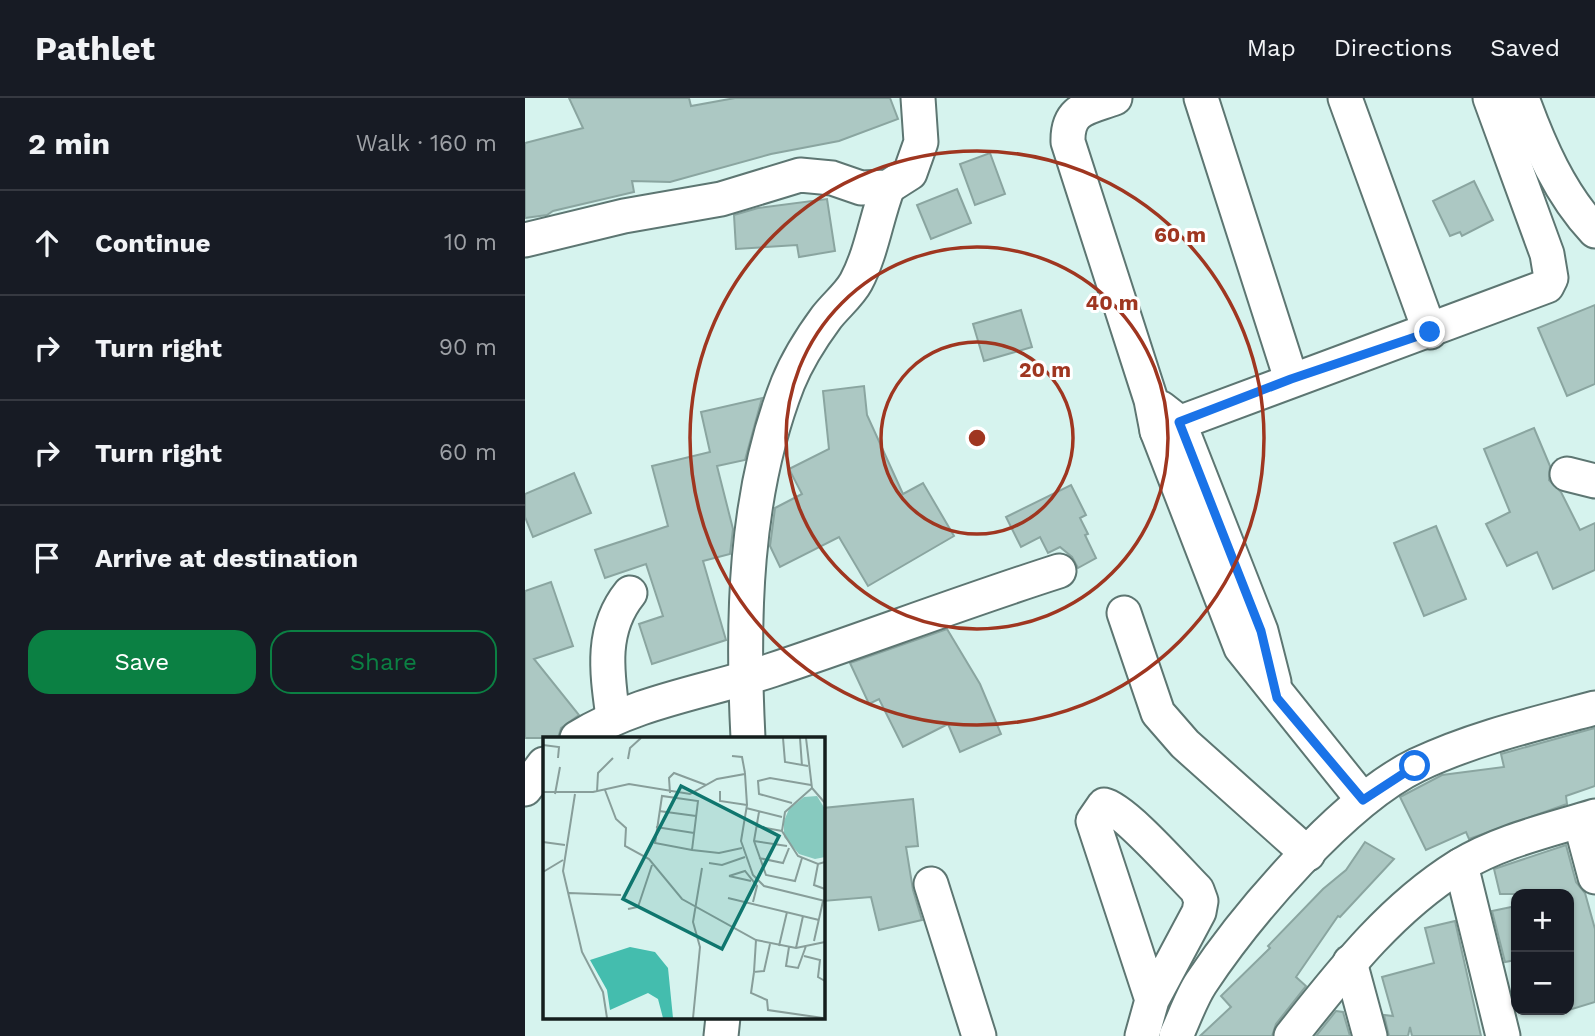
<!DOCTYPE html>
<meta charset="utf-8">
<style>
:root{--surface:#171b24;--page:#242831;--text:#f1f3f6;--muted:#9ea1a6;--line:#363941;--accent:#0b8043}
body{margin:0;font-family:"Work Sans",sans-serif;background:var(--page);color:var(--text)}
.controls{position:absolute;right:21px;bottom:21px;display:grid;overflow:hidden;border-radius:14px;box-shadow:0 2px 5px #0004}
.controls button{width:63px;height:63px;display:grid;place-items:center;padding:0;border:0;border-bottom:2px solid var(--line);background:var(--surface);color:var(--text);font:35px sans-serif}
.stop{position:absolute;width:21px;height:21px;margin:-16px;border:5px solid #1a73e8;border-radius:50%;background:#fff}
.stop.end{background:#1a73e8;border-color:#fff;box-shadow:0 2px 7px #0008}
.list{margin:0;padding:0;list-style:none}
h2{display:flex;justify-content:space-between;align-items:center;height:91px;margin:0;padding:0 28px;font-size:30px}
h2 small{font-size:23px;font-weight:400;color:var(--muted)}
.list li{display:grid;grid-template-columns:46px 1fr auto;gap:21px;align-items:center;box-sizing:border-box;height:105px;padding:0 28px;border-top:2px solid var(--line)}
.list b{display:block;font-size:26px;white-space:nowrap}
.list em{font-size:23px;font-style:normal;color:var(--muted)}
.actions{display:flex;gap:14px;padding:21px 28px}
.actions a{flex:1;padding:16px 0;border:2px solid var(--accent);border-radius:21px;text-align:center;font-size:24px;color:var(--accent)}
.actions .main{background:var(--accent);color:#fff}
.icon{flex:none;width:38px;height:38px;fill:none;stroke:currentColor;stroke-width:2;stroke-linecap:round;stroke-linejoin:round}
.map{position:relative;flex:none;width:1070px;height:938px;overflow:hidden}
header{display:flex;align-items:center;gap:42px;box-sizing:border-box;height:98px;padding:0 35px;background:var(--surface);border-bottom:2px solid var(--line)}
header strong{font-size:33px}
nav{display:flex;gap:38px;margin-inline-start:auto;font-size:24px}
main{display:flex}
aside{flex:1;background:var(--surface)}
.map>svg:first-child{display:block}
</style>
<header>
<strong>Pathlet</strong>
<nav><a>Map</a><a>Directions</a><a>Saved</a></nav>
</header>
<main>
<aside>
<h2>2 min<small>Walk · 160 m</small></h2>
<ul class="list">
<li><svg class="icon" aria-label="ahead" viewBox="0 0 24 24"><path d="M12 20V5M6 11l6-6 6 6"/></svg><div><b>Continue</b></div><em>10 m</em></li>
<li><svg class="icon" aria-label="right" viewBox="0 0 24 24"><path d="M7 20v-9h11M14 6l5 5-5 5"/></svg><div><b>Turn right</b></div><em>90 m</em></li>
<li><svg class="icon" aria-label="right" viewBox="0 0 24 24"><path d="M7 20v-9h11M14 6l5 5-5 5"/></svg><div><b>Turn right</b></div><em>60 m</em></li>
<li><svg class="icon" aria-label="arrive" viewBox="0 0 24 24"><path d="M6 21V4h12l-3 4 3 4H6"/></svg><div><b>Arrive at destination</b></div></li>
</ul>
<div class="actions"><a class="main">Save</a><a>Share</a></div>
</aside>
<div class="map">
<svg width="1070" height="938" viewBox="0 0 1070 938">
<rect width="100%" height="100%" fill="#d6f3ee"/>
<g fill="#acc8c3" stroke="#8aa5a0" stroke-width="2">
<path d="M44 0H164L166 8 210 0H365L373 21 314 43 246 56 145 84 107 83 109 94 28 113 22 117 0 120V45L58 30Z"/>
<path d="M465 55 480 96 450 107 435 66Z"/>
<path d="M949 83 968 122 937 138 935 134 925 138 908 103Z"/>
<path d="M432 91 446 125 406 141 392 107Z"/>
<path d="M302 101 310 153 274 159 272 147 211 151 209 117 233 110Z"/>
<path d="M1070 207V286L1042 298 1013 230Z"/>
<path d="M496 212 507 249 459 263 448 226Z"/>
<path d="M339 288 342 317 378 396 398 385 429 438 343 488 314 439 255 469 245 448 250 410 277 396 264 371 304 351 298 293Z"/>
<path d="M237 300 220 362 192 368 208 431 205 456 178 463 201 542 127 566 114 526 138 518 121 466 80 480 70 452 143 428 127 368 185 354 176 314Z"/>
<path d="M1009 330 1025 368 1024 382 1036 394 1055 432 1070 425V472L1028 491 1012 454 982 468 961 426 985 414 959 351Z"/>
<path d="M49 375 66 415 8 439 0 419V396Z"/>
<path d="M546 387 561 417 555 420 563 436 560 437 571 460 553 470 547 459 535 449 523 455 515 439 496 449 481 419Z"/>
<path d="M911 428 941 501 899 518 869 445Z"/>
<path d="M26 484 48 548 9 561 54 617 36 630 33 640H0V493Z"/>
<path d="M422 531 455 586 476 636 435 654 423 626 378 649 354 601 344 606 325 565Z"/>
<path d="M1070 630V688L1041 698 1042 706 944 741 941 734 901 752 875 699 917 677 979 669 976 656Z"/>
<path d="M388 701 393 748 381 749 388 792 397 822 354 832 346 799 298 803V710Z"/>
<path d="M840 744 869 761 815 819 813 818 771 879 781 888 751 926 747 938H675L706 909 696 898 745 850 743 848 798 791 821 772Z"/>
<path d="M1041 747 1051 784 1060 795 1070 831V904L1044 912V796H975L969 771Z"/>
<path d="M991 808V862L980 864 967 813Z"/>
<path d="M930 823 956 938H887L885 929 883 938H864L859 917 868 918 857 879 909 865 900 830Z"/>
<path d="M811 913 818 914 825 938H791Z"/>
</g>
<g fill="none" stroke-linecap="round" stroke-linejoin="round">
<g stroke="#5d7672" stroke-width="37">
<g id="minor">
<path d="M590 0C563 10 542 10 543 44L626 302 632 333 716 550 838 702"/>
<path d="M676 0 766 281"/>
<path d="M820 0 905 234"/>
<path d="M997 0C1014 47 1035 96 1070 133"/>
<path d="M0 142 99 118 196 101 275 77 307 80 336 90 363 89 385 75 396 44 393 0"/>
<path d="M636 310 654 324 736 533 749 584"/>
<path d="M632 333 1022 188 1026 180 1022 156 965 0"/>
<path d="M1042 376 1070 383"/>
<path d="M599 515 633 615 660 646 783 756"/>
<path d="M88 619C82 575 75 532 105 495"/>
<path d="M52 640C111 603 181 594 247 572 343 540 437 504 534 473"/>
<path d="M223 640C217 522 219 397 263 285 272 263 287 239 301 220 310 208 324 197 331 184 347 154 351 120 363 89"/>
<path d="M0 691 19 666"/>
<path d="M1055 723 1070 779"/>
<path d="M936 767 978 938"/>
<path d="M406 786 454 938"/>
<path d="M825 864 845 938"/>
<path d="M196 938 198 919"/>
<path d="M617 938 627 902 674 814 676 803 672 792C654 774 599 711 579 707L568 723 627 902"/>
<path d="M651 938C659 921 666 900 676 885 721 817 819 702 892 667 949 640 1010 626 1070 610"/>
<path d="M766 938C816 875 865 811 934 768 975 743 1025 732 1070 718"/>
</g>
</g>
<use href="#minor" stroke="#fff" stroke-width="33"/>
</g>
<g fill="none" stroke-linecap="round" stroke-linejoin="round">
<path stroke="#1a73e8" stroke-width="9" d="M890 668 838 702 752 600 736 533 654 324 766 281 905 234"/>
</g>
<g fill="none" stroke="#9f3620" stroke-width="3.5">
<circle cx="452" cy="340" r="96"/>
<circle cx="452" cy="340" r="191"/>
<circle cx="452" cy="340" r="287"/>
</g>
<g transform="translate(18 639)">
<rect width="282" height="282" fill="#d6f3ee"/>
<path d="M274 59 282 72V120L272 122 256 117 241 100V84L246 72 261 60Z" fill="#87cabf"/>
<path d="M87 210 112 215 125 231 130 281H120L115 262 105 256 67 273 64 253 47 223Z" fill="#44bdae"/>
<path fill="none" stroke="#889e9a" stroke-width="2" d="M240 1 242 25 265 29M257 1 259 29M263 1 269 51 282 66M0 8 16 10 15 21M189 19 199 20 202 36M85 22 87 11 98 1M269 51 242 75 239 94 255 119 275 127 282 125M62 53 73 82 83 91 82 109 106 122 139 162 213 203 253 211 282 205M177 54V64L204 68M0 55H50L86 47 147 57 174 42 202 37 204 68 198 104 210 138 221 149 282 164M54 55 55 36 70 21M127 56 126 41 131 36 163 48M12 57 17 30M32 57 20 134 39 215 60 255 64 281M249 66 216 57 215 44 227 41 268 48M203 71 239 80M116 74 153 79M216 75 211 104 223 138 252 144 259 121M213 89 239 94M113 90 151 96M211 104 244 109M0 105 22 108M149 113 155 64 119 59 112 106 149 113 176 116 199 111M216 121 240 126 246 111M166 126 179 128 202 120M275 127 271 148 282 152M0 135 20 123M186 139 202 134 214 149 210 165M186 139 208 144M26 156 78 158M185 161 276 183M85 172 95 170 109 128M213 203 211 235 221 234 227 207M271 204 280 164M236 209 244 175M246 210 243 229 255 231 263 209M253 211 260 179M261 219 277 223 275 240 282 244M211 235 208 256 224 263 225 273 280 281M150 281 157 210 150 185 159 131"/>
<path fill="#0f766e" fill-opacity="0.15" stroke="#0f766e" stroke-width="3.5" d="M138 49 236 99 179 212 80 162Z"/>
<rect width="282" height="282" fill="none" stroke="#141e1d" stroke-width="3.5"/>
</g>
<circle cx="452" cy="340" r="10" fill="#9f3620" stroke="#fff" stroke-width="3.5"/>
<g font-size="21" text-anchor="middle" font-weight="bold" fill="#9f3620" stroke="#fff" stroke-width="6" stroke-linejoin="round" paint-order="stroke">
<text x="655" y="144">60 m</text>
<text x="587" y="212">40 m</text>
<text x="520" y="279">20 m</text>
</g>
</svg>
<div class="controls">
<button>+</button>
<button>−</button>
</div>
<div class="stop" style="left:890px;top:668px"></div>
<div class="stop end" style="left:905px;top:234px"></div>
</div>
</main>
